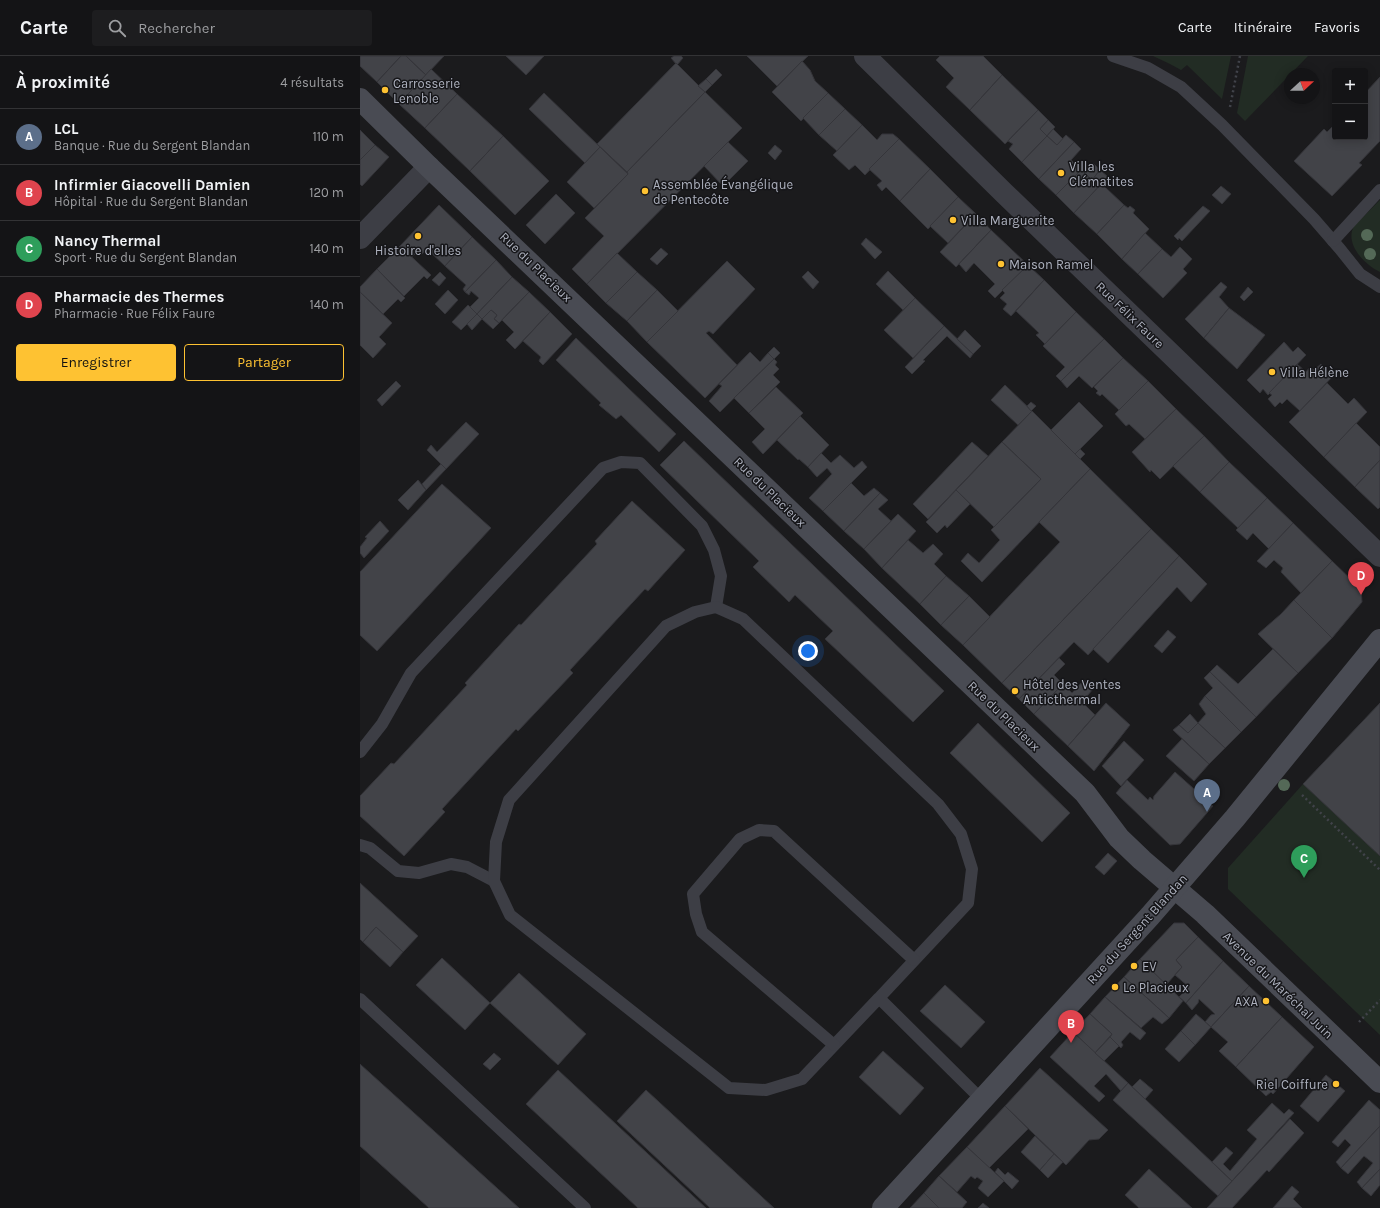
<!DOCTYPE html>
<html lang="fr">
<meta charset="utf-8">
<style>
:root{--surface:#141416;--page:#1d1d1f;--text:#f1f3f6;--muted:#9d9ea1;--line:#333335;--accent:#fec232}
body{margin:0;font-family:Karla,sans-serif;background:var(--page);color:var(--text)}
.controls{position:absolute;right:12px;top:12px;display:grid;overflow:hidden;border-radius:4px;box-shadow:0 2px 10px #0003}
.controls button{width:36px;height:36px;display:grid;place-items:center;padding:0;border:0;border-bottom:1px solid var(--line);background:var(--surface);color:var(--text);font:20px sans-serif}
.compass{position:absolute;left:924px;top:12px;width:36px;height:36px;border-radius:50%;background:var(--surface);box-shadow:0 2px 10px #0003;rotate:69deg}
.you{position:absolute;left:448px;top:595px;width:14px;height:14px;margin:-10px;border:3px solid #fff;border-radius:50%;background:#1a73e8;box-shadow:0 0 0 6px #1a73e833}
.badge{display:grid;place-items:center;width:26px;height:26px;border-radius:50%;background:var(--accent);color:#fff;font-size:13px;font-weight:700}
.pin{position:absolute;translate:-50% -33px;filter:drop-shadow(0 1px 2px #0008)}
.pin::after{content:'';position:absolute;top:21px;width:14px;height:12px;background:inherit;clip-path:polygon(0 0,100% 0,50% 100%)}
.list{margin:0;padding:0;list-style:none}
h2{display:flex;justify-content:space-between;align-items:center;height:52px;margin:0;padding:0 16px;font-size:17px}
h2 small{font-size:13px;font-weight:400;color:var(--muted)}
.list li{display:grid;grid-template-columns:26px 1fr auto;gap:12px;align-items:center;box-sizing:border-box;height:56px;padding:0 16px;border-top:1px solid var(--line)}
.list b{display:block;font-size:15px;white-space:nowrap}
.list p{margin:0;font-size:13px;white-space:nowrap;color:var(--muted)}
.list em{font-size:13px;font-style:normal;color:var(--muted)}
.actions{display:flex;gap:8px;padding:12px 16px}
.actions a{flex:1;padding:9px 0;border:1px solid var(--accent);border-radius:4px;text-align:center;font-size:14px;color:var(--accent)}
.actions .main{background:var(--accent);color:#111}
.icon{flex:none;width:22px;height:22px;fill:none;stroke:currentColor;stroke-width:2;stroke-linecap:round;stroke-linejoin:round}
.map{position:relative;flex:none;width:1020px;height:1152px;overflow:hidden}
header{display:flex;align-items:center;gap:24px;box-sizing:border-box;height:56px;padding:0 20px;background:var(--surface);border-bottom:1px solid var(--line)}
header strong{font-size:19px}
nav{display:flex;gap:22px;margin-inline-start:auto;font-size:14px}
.search{width:280px;height:36px;background:var(--page);display:flex;align-items:center;gap:10px;box-sizing:border-box;padding:0 14px;border-radius:4px;color:var(--muted);font-size:15px}
main{display:flex}
aside{flex:1;background:var(--surface)}
.map>svg:first-child{display:block}
</style>
<header>
<strong>Carte</strong>
<div class="search"><svg class="icon" aria-label="search" viewBox="0 0 24 24"><circle cx="10" cy="10" r="6"/><path d="M15 15l6 6"/></svg>Rechercher</div>
<nav><a>Carte</a><a>Itinéraire</a><a>Favoris</a></nav>
</header>
<main>
<aside>
<h2>À proximité<small>4 résultats</small></h2>
<ul class="list">
<li><span class="badge" style="background:#5c6f8a">A</span><div><b>LCL</b><p>Banque · Rue du Sergent Blandan</p></div><em>110 m</em></li>
<li><span class="badge" style="background:#e0444e">B</span><div><b>Infirmier Giacovelli Damien</b><p>Hôpital · Rue du Sergent Blandan</p></div><em>120 m</em></li>
<li><span class="badge" style="background:#2e9e5b">C</span><div><b>Nancy Thermal</b><p>Sport · Rue du Sergent Blandan</p></div><em>140 m</em></li>
<li><span class="badge" style="background:#e0444e">D</span><div><b>Pharmacie des Thermes</b><p>Pharmacie · Rue Félix Faure</p></div><em>140 m</em></li>
</ul>
<div class="actions"><a class="main">Enregistrer</a><a>Partager</a></div>
</aside>
<div class="map">
<svg width="1020" height="1152" viewBox="0 0 1020 1152">
<rect width="100%" height="100%" fill="#1b1b1d"/>
<g fill="#222c24">
<path d="M793 0H871L862 43 827 9 821 14 810 8Z"/>
<path d="M888 0H948L885 65 877 57Z"/>
<path d="M1020 144V216C1005 209 984 188 994 170Z"/>
<path d="M1020 647V979L868 833V812L943 728Z"/>
</g>
<g fill="#424348" stroke="#35353a">
<path d="M1 0H41L17 26 0 10V1Z"/>
<path d="M41 0H46L66 19 39 48 17 26Z"/>
<path d="M46 0H84L66 19Z"/>
<path d="M146 0H184L166 19Z"/>
<path d="M314 0H321L323 2 317 9 311 2Z"/>
<path d="M387 0H448L417 30Z"/>
<path d="M580 0H623L642 19 610 54 586 31 594 22 576 4Z"/>
<path d="M442 5 450 14 455 25 468 37 441 65 412 36Z"/>
<path d="M316 7 345 36 267 116 237 88Z"/>
<path d="M71 13 97 38 65 72 39 48Z"/>
<path d="M356 13 362 19 352 29 346 23Z"/>
<path d="M642 19 678 54 645 88 610 54Z"/>
<path d="M1020 21V85L999 107 1002 109 972 140 934 105 964 73 967 76 975 68V81H1005V37Z"/>
<path d="M346 23 352 29 345 36 338 30Z"/>
<path d="M345 36 382 72 227 228 212 213 244 180 225 162 268 118 267 116Z"/>
<path d="M184 37 240 91 225 107 169 53Z"/>
<path d="M468 37 485 53 459 79 443 62Z"/>
<path d="M97 38 143 80 110 115 65 72Z"/>
<path d="M485 53 502 69 477 95 459 79Z"/>
<path d="M678 54 688 64 680 73 687 80 662 106 649 93 653 88 648 85Z"/>
<path d="M688 64 695 71 687 80 680 73Z"/>
<path d="M502 69 517 84 522 78H533L539 83 505 119 495 109 489 114 473 99Z"/>
<path d="M693 73 703 83 697 89 687 80Z"/>
<path d="M0 74 15 89 0 104Z"/>
<path d="M706 79 714 86 679 123 662 106 687 80 697 89Z"/>
<path d="M143 80 189 125 155 159 110 115Z"/>
<path d="M539 83 570 113 540 145 526 131 522 135 517 129 522 125 509 113Z"/>
<path d="M368 86 388 105 363 130 344 110Z"/>
<path d="M714 86 721 93 711 104 718 111 720 107 724 111 696 139 679 123Z"/>
<path d="M15 89 29 101 2 130 0 128V104Z"/>
<path d="M415 89 422 95 415 104 408 97Z"/>
<path d="M240 91 268 118 234 152 207 126Z"/>
<path d="M733 107 740 114 732 124 724 117Z"/>
<path d="M724 111 727 114 724 117 732 124 740 114 748 121 714 157 696 139Z"/>
<path d="M570 113 598 141 568 173 540 145Z"/>
<path d="M746 123 749 127 745 131 764 149 737 178 714 157Z"/>
<path d="M861 130 871 138 862 148 852 139Z"/>
<path d="M196 138 215 157 185 188 166 169Z"/>
<path d="M598 141 616 158 588 187 570 170Z"/>
<path d="M79 149 112 181 85 210 67 193 61 199 57 196 52 201 40 190Z"/>
<path d="M764 149 768 152 770 150 775 154 773 157 789 173 762 203 737 178Z"/>
<path d="M843 150 850 155 822 185 819 182 818 184 814 180Z"/>
<path d="M616 158 631 174 596 211 580 196Z"/>
<path d="M631 174 668 209 635 242 628 235 635 228 614 207 606 216 599 208Z"/>
<path d="M785 177 802 193 778 218 762 203Z"/>
<path d="M112 181 136 204 105 236 103 233 106 229 85 210Z"/>
<path d="M506 182 522 196 515 203 501 188Z"/>
<path d="M40 190 71 219 67 223 64 220 44 240 17 213Z"/>
<path d="M820 191 832 203 823 213 827 217 803 242 778 218 802 193 811 201Z"/>
<path d="M301 192 308 198 297 209 290 203Z"/>
<path d="M257 197 277 216 246 247 227 228Z"/>
<path d="M136 204 152 221 117 258 110 251 119 242 111 235 109 239 105 236Z"/>
<path d="M367 205 395 233 353 278 349 275 346 277 377 309 345 342 287 286Z"/>
<path d="M668 209 684 224 651 260 643 253 647 248 640 242 645 237 642 234Z"/>
<path d="M17 213 45 242 41 246 38 243 23 258 0 236V231Z"/>
<path d="M448 215 459 226 453 233 442 221Z"/>
<path d="M528 215 555 242 543 254 516 228Z"/>
<path d="M80 216 86 222 79 230 72 224Z"/>
<path d="M277 216 297 234 267 265 246 247Z"/>
<path d="M152 221 169 236 139 267 134 263 137 259 131 254 122 263 117 258Z"/>
<path d="M684 224 716 256 685 288 676 279 679 277 656 255Z"/>
<path d="M861 226 867 231 859 241 869 252 844 282 825 263Z"/>
<path d="M888 231 893 236 884 245 880 241Z"/>
<path d="M88 234 98 244 85 258 75 248Z"/>
<path d="M297 234 318 255 287 286 267 265Z"/>
<path d="M0 236 32 267 19 281 26 288 13 302 0 289Z"/>
<path d="M169 236 190 256 155 293 146 284 154 276 142 264Z"/>
<path d="M555 242 584 270 553 302 524 274Z"/>
<path d="M108 249 117 258 101 274 92 266Z"/>
<path d="M869 252 905 279 877 313 844 282Z"/>
<path d="M131 254 137 259 134 263 139 267 133 273 122 263Z"/>
<path d="M190 256 212 278 183 309 179 305 181 301 163 285Z"/>
<path d="M716 256 744 283 701 325 696 320 705 311 683 290Z"/>
<path d="M117 258 122 263 112 274 107 268Z"/>
<path d="M584 270 613 298 610 302 587 280 563 304 565 305 552 318 545 311Z"/>
<path d="M605 274 621 290 613 298 597 283Z"/>
<path d="M216 282 316 378 299 396 261 359 256 363 239 349 241 347 196 304Z"/>
<path d="M744 283 763 302 732 332 719 320 707 332 701 325Z"/>
<path d="M924 286 933 296 938 291 946 299 908 339 903 333 900 337 887 324Z"/>
<path d="M414 291 420 297 414 303 408 297Z"/>
<path d="M390 296 400 306 408 297 414 303 360 356 349 345 362 330 359 328Z"/>
<path d="M763 302 788 325 759 354 742 338 740 340 736 337 738 335 734 331Z"/>
<path d="M414 303 417 306 415 309 419 313 413 319 420 326 389 357 374 342Z"/>
<path d="M937 308 946 316 950 311 954 314 961 308 973 320 940 355 927 343 922 348 920 346 915 351 908 343 912 339 909 337Z"/>
<path d="M36 325 41 330 22 350 17 344Z"/>
<path d="M788 325 816 353 785 383 769 368 766 370 755 358Z"/>
<path d="M967 327 988 348 994 342 1007 356 964 401 929 366Z"/>
<path d="M645 329 672 355 658 369 631 344Z"/>
<path d="M416 331 443 357 403 398 392 386 405 373 389 357Z"/>
<path d="M671 346 676 350 671 355 667 350Z"/>
<path d="M719 346 743 370 715 398 691 374Z"/>
<path d="M816 353 844 380 800 423 791 414 790 416 772 396Z"/>
<path d="M672 355 730 413 622 526 601 505 608 497 619 507 640 484 631 474 681 423 642 386Z"/>
<path d="M440 360 469 389 448 411 439 403 438 404 417 384Z"/>
<path d="M106 366 119 378 86 413 67 394 71 389 77 396Z"/>
<path d="M996 367 1020 391V404L995 431 964 401Z"/>
<path d="M844 380 869 406 840 436 813 410Z"/>
<path d="M324 385 584 635 553 666 465 583 473 575 435 539 429 546 393 511 399 505 300 409Z"/>
<path d="M612 386 628 400 568 463 553 448Z"/>
<path d="M642 386 681 423 634 471 596 434Z"/>
<path d="M720 393 725 398 720 403 715 398Z"/>
<path d="M461 397 471 407 480 399 494 412 502 405 507 411 463 455 449 442 472 418 467 412 457 421 448 411Z"/>
<path d="M1020 404V451L1018 453 995 431Z"/>
<path d="M869 406 907 442 878 472 840 436Z"/>
<path d="M81 408 86 413 66 434 62 428Z"/>
<path d="M730 413 791 473 642 627 603 589 700 486 679 466Z"/>
<path d="M58 424 66 434 48 454 38 444Z"/>
<path d="M491 427 504 440 514 432 520 437 484 475 463 455Z"/>
<path d="M82 428 131 472 17 595 0 579V516Z"/>
<path d="M596 434 610 448 587 472 585 469 577 477 566 466Z"/>
<path d="M520 437 528 444 518 453 531 465 504 493 484 475Z"/>
<path d="M907 442 933 467 909 493 893 477 887 484 876 474Z"/>
<path d="M272 445 325 494 288 535 285 533 210 614 213 617 158 675 156 673 82 753 85 756 44 800 0 760V740L31 707 34 708 107 629 105 627 159 568 161 569 237 488 235 485Z"/>
<path d="M538 458 556 475 522 512 504 493Z"/>
<path d="M20 465 29 475 4 502 0 497V491L7 482 5 481Z"/>
<path d="M933 467 972 505 941 537 921 516 923 512 914 504 906 512 897 505Z"/>
<path d="M791 473 819 500 728 599 714 586 659 643 642 627Z"/>
<path d="M548 484 563 497 573 488 583 498 574 508 586 520 560 548 522 512Z"/>
<path d="M819 500 847 528 831 546 817 531 748 607 733 593Z"/>
<path d="M972 505 1001 533 1002 546 972 582 934 544Z"/>
<path d="M586 520 609 540 581 569 560 548Z"/>
<path d="M609 540 630 561 603 589 581 569Z"/>
<path d="M934 544 972 582 938 617 898 578 921 558Z"/>
<path d="M808 574 816 581 802 597 794 590Z"/>
<path d="M913 593 938 617 896 661 850 616 857 609 878 628Z"/>
<path d="M699 602 705 608 694 619 703 628 674 658 659 643Z"/>
<path d="M850 616 896 661 881 676 845 640 853 632 844 622Z"/>
<path d="M724 624 733 633 722 646 735 659 708 690 674 658 703 628 712 637Z"/>
<path d="M845 640 881 676 865 692 838 667 846 658 839 648Z"/>
<path d="M746 647 770 669 734 715 708 690Z"/>
<path d="M1020 647V800L943 728Z"/>
<path d="M830 658 838 667 828 677 819 669Z"/>
<path d="M618 667 710 757 682 786 590 697Z"/>
<path d="M838 667 865 692 849 708 813 674 819 669 828 677Z"/>
<path d="M822 683 849 708 834 725 806 700Z"/>
<path d="M764 685 784 704 761 730 742 710Z"/>
<path d="M815 716 853 750 820 788 810 789 756 737 767 724 788 744 790 741 793 744 794 740Z"/>
<path d="M748 797 757 805 744 819 735 811Z"/>
<path d="M0 827 58 880 43 896 16 871 3 886 0 883Z"/>
<path d="M814 867H824L838 881 816 904 822 911 806 929 780 903Z"/>
<path d="M16 871 43 896 30 911 3 886Z"/>
<path d="M838 881 863 905 826 947 819 941 829 931 815 919 822 911 816 904Z"/>
<path d="M82 902 130 947 105 974 56 929Z"/>
<path d="M780 903 823 945 809 962 764 921Z"/>
<path d="M863 905 889 930 851 971 845 966 851 959 855 958 839 943 838 947 832 954 826 947Z"/>
<path d="M159 917 226 978 198 1009 130 947Z"/>
<path d="M764 921 809 962 802 968 793 961 781 972 745 941Z"/>
<path d="M585 929 625 966 601 992 560 955Z"/>
<path d="M889 930 922 961 876 1011 859 995 868 986 851 971Z"/>
<path d="M745 941 786 977 780 984 770 976 761 986 763 989 761 992 750 981 752 978 730 958Z"/>
<path d="M730 958 752 978 735 997 713 976Z"/>
<path d="M836 958 851 971 835 989 821 975Z"/>
<path d="M922 961 954 991 913 1038 911 1036 906 1040 876 1011Z"/>
<path d="M821 975 835 989 819 1006 805 993Z"/>
<path d="M713 976 768 1027 761 1035 746 1018 734 1030 745 1040 739 1046 690 1001Z"/>
<path d="M750 981 759 990 744 1005 735 997Z"/>
<path d="M523 995 564 1032 540 1059 499 1021Z"/>
<path d="M134 997 141 1003 130 1014 123 1008Z"/>
<path d="M0 1008 159 1152H69L0 1090Z"/>
<path d="M680 1012 748 1074 739 1083 729 1084 706 1109 645 1050Z"/>
<path d="M198 1014 346 1152H278L166 1048Z"/>
<path d="M966 1019 985 1035 958 1066 940 1050Z"/>
<path d="M780 1023 793 1034 785 1043 772 1031Z"/>
<path d="M768 1027 872 1125 858 1140 753 1044Z"/>
<path d="M286 1034 414 1152H350L257 1065Z"/>
<path d="M1009 1044 1020 1054V1070L981 1112 976 1106 991 1089 985 1083 978 1091 972 1086Z"/>
<path d="M912 1047 924 1058 929 1053 934 1057 872 1125 852 1106 866 1091 873 1097 863 1108 870 1115 897 1083 887 1074Z"/>
<path d="M645 1050 668 1073 629 1112 607 1091Z"/>
<path d="M930 1063 944 1077 909 1116 907 1114 872 1152H847Z"/>
<path d="M1020 1070V1113L1002 1132 997 1126 1013 1107 1004 1100 988 1118 981 1112Z"/>
<path d="M675 1080 694 1098 680 1114 661 1096Z"/>
<path d="M607 1091 644 1125 628 1141 618 1132 623 1125 617 1121 615 1123 611 1120 597 1136 579 1120Z"/>
<path d="M694 1098 703 1106 688 1122 680 1114Z"/>
<path d="M638 1112 645 1119 648 1116 659 1125 652 1133 635 1116Z"/>
<path d="M789 1113 832 1152H779L765 1139Z"/>
<path d="M1020 1113V1129L1011 1140 1002 1132Z"/>
<path d="M579 1120 607 1146 602 1152H579L564 1137Z"/>
<path d="M932 1130 939 1136 933 1143 942 1152H913Z"/>
<path d="M564 1137 579 1152H550Z"/>
<path d="M623 1147 629 1152H618Z"/>
</g>
<g fill="none" stroke-linecap="round" stroke-linejoin="round">
<g stroke="#41434a" stroke-width="2.5" stroke-dasharray="2 3" stroke-linecap="butt">
<path d="M870 51 880 0"/>
<path d="M942 739 1020 814"/>
<path d="M999 966 1020 944"/>
</g>
<g stroke="#3d3e45" stroke-width="12">
<path d="M753 0 788 12 821 31 862 69 954 163 980 193 1000 218 1020 231"/>
<path d="M973 185 1020 134"/>
<path d="M0 696 22 668 51 617 243 412 261 406 280 407 342 470 354 494 361 520 356 551"/>
<path d="M0 789 10 792 38 815 59 817 91 808 107 811 134 825"/>
<path d="M519 942 442 1023 406 1034 369 1032 150 859 134 825 136 786 149 744 306 570 335 556 356 551 383 563 578 748 601 778 612 813 608 847 519 942 622 1044"/>
<path d="M0 943 225 1152"/>
<path d="M474 989 342 876 336 858 333 838 380 783 399 774 414 775 554 904"/>
</g>
<g stroke="#3d3e45" stroke-width="22">
<path d="M505 0 644 137 1020 500"/>
<path d="M0 182 69 111"/>
</g>
<g stroke="#494b53" stroke-width="22">
<path d="M0 43 69 111 725 737 759 782 782 804 845 858 1020 1026"/>
<path d="M523 1152 790 860 875 762 1020 584"/>
</g>
</g>
<g fill="#546957">
<circle cx="1007" cy="179" r="6"/>
<circle cx="1010" cy="198" r="6"/>
<circle cx="924" cy="729" r="6"/>
</g>
<g fill="#fec232" stroke="#161619" stroke-width="1.5">
<circle cx="25" cy="34" r="4"/>
<circle cx="701" cy="117" r="4"/>
<circle cx="285" cy="135" r="4"/>
<circle cx="593" cy="164" r="4"/>
<circle cx="58" cy="180" r="4"/>
<circle cx="641" cy="208" r="4"/>
<circle cx="912" cy="316" r="4"/>
<circle cx="655" cy="635" r="4"/>
<circle cx="774" cy="910" r="4"/>
<circle cx="755" cy="931" r="4"/>
<circle cx="906" cy="945" r="4"/>
<circle cx="976" cy="1028" r="4"/>
</g>
<g text-anchor="middle" dominant-baseline="central" stroke-width="3" stroke-linejoin="round" paint-order="stroke">
<g font-size="13" fill="#adb1be" stroke="#161619" text-anchor="start">
<text x="33" y="27">Carrosserie<tspan x="33" dy="15">Lenoble</tspan></text>
<text x="709" y="110">Villa les<tspan x="709" dy="15">Clématites</tspan></text>
<text x="293" y="128">Assemblée Évangélique<tspan x="293" dy="15">de Pentecôte</tspan></text>
<text x="601" y="164">Villa Marguerite</text>
<text x="58" y="194" text-anchor="middle">Histoire d'elles</text>
<text x="649" y="208">Maison Ramel</text>
<text x="920" y="316">Villa Hélène</text>
<text x="663" y="628">Hôtel des Ventes<tspan x="663" dy="15">Anticthermal</tspan></text>
<text x="782" y="910">EV</text>
<text x="763" y="931">Le Placieux</text>
<text x="898" y="945" text-anchor="end">AXA</text>
<text x="968" y="1028" text-anchor="end">Riel Coiffure</text>
</g>
<g font-size="13" fill="#adb1be" stroke="#161619">
<text transform="translate(176 211) rotate(44)">Rue du Placieux</text>
<text transform="translate(770 259) rotate(44)">Rue Félix Faure</text>
<text transform="translate(410 436) rotate(44)">Rue du Placieux</text>
<text transform="translate(644 660) rotate(44)">Rue du Placieux</text>
<text transform="translate(777 873) rotate(-48)">Rue du Sergent Blandan</text>
<text transform="translate(918 929) rotate(44)">Avenue du Maréchal Juin</text>
</g>
</g>
</svg>
<div class="controls">
<button>+</button>
<button>−</button>
</div>
<svg class="compass" viewBox="-18 -18 36 36"><path d="M0-13l5 13h-10z" fill="#e53935"/><path d="M0 13l5-13h-10z" fill="#9d9ea1"/></svg>
<div class="you"></div>
<div class="pin badge" style="left:847px;top:756px;background:#5c6f8a">A</div>
<div class="pin badge" style="left:711px;top:987px;background:#e0444e">B</div>
<div class="pin badge" style="left:944px;top:822px;background:#2e9e5b">C</div>
<div class="pin badge" style="left:1001px;top:539px;background:#e0444e">D</div>
</div>
</main>
